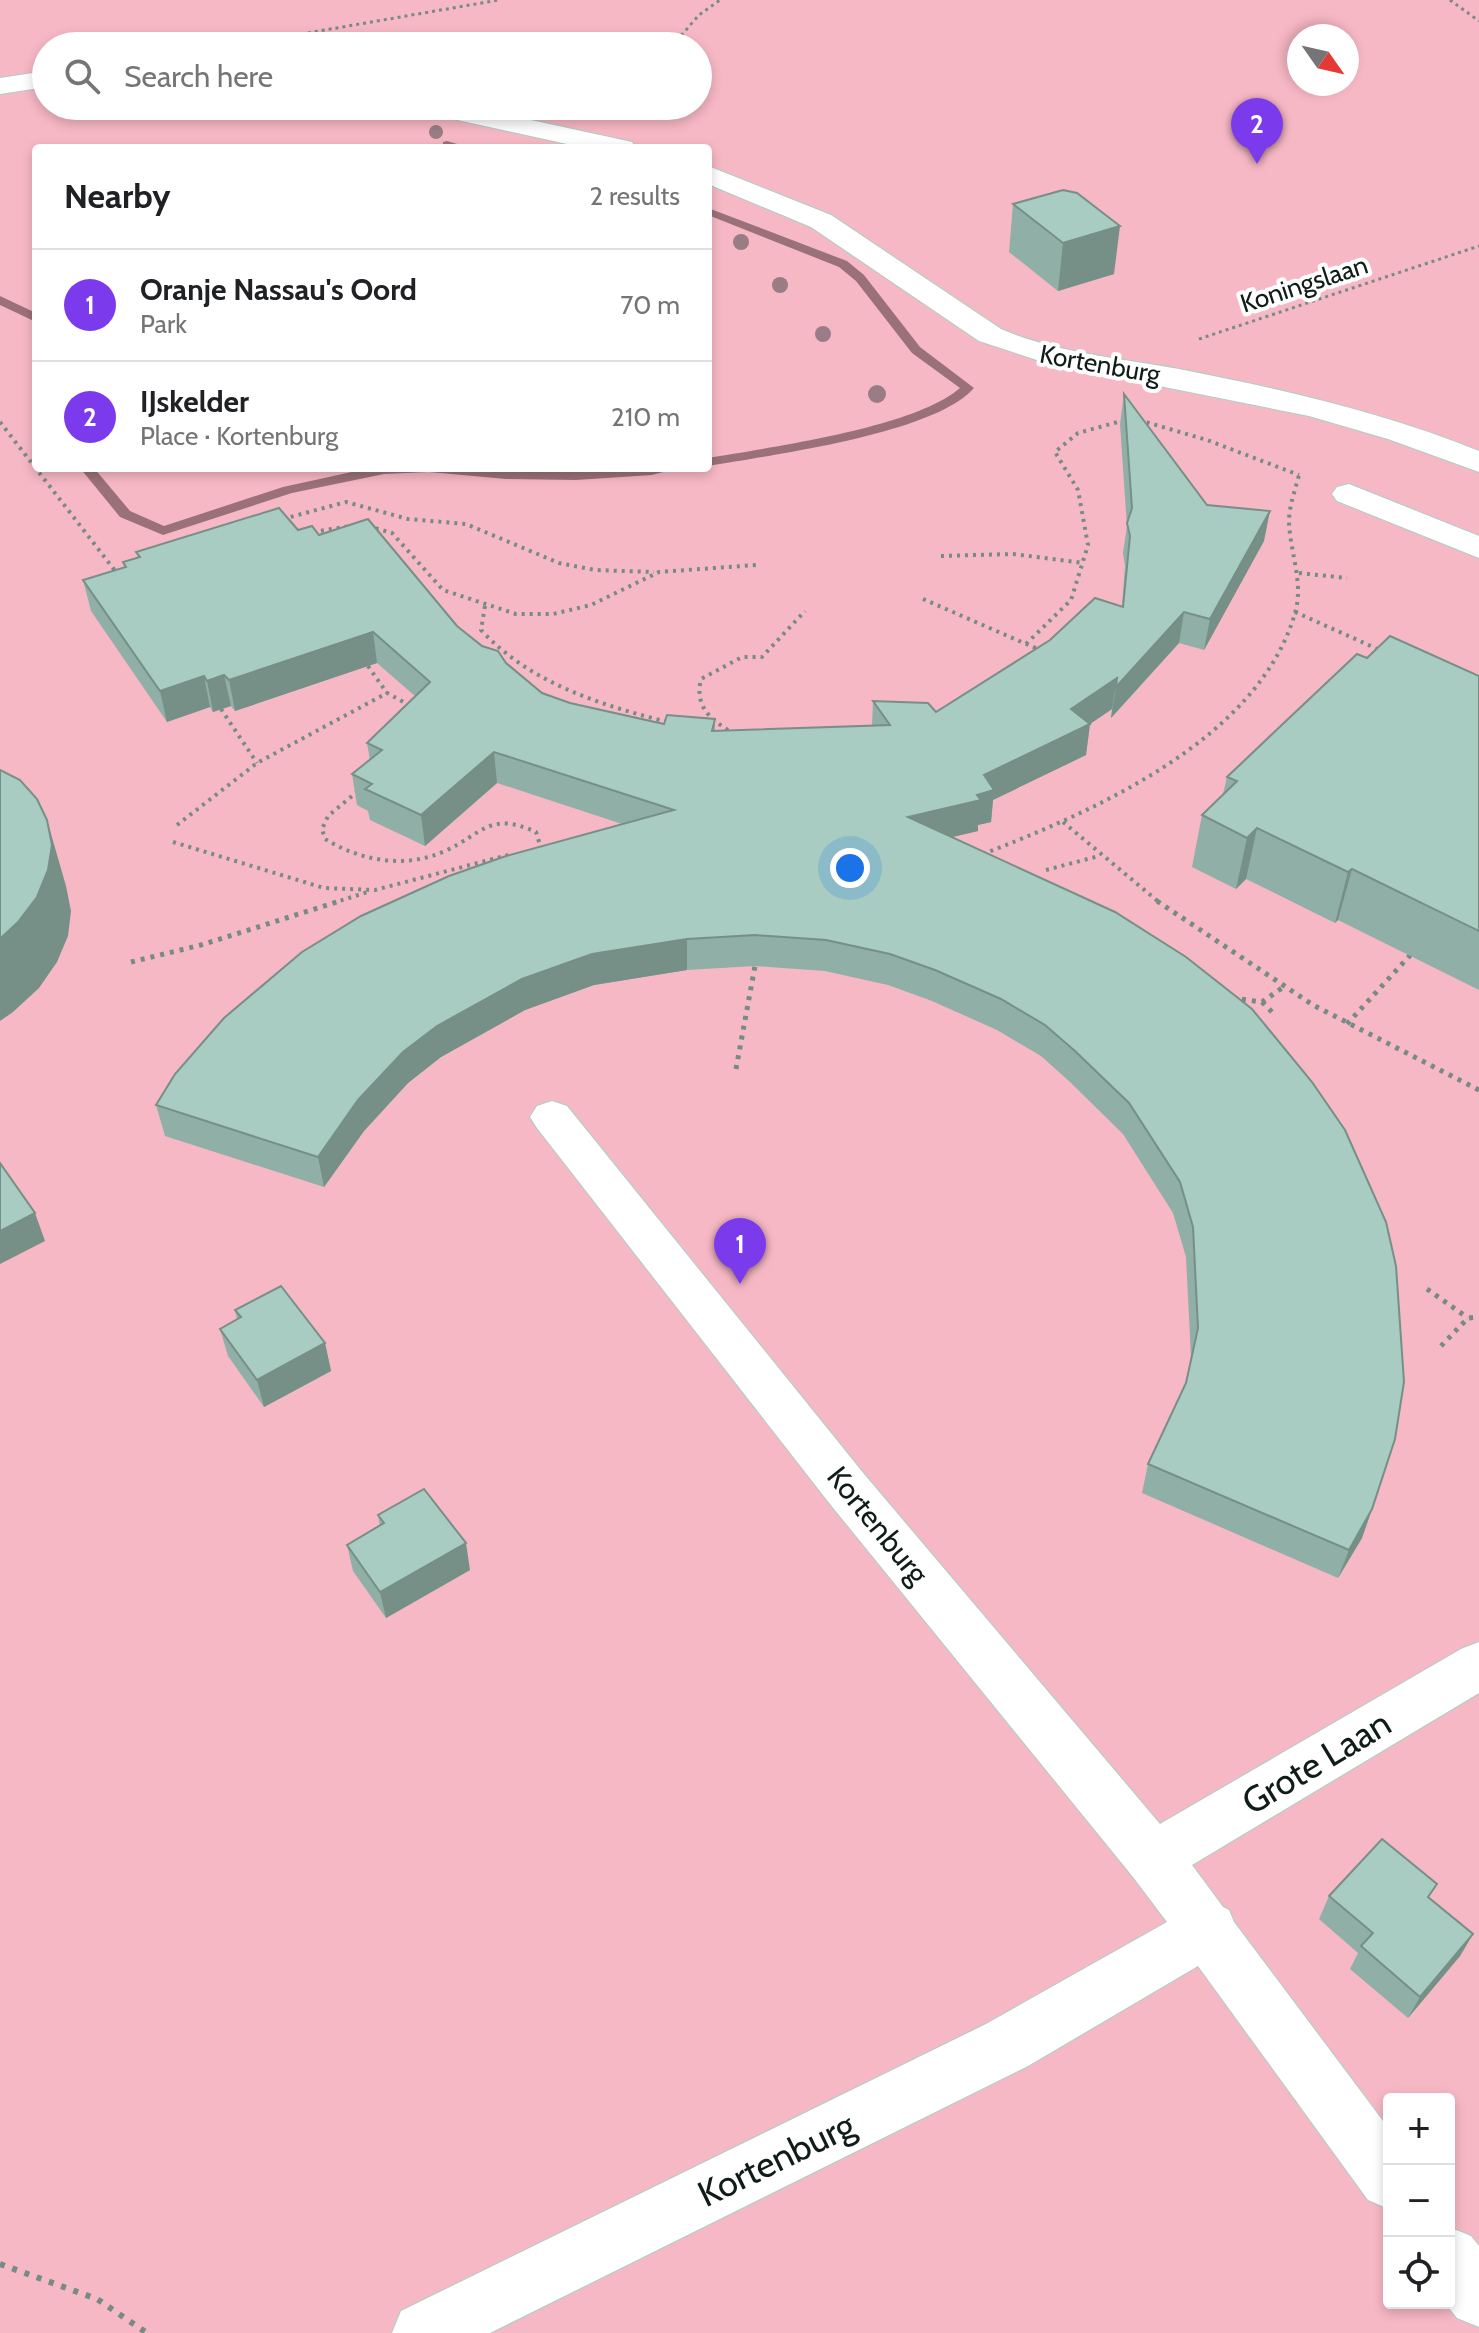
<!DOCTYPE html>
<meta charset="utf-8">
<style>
:root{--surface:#fff;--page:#f2f2f2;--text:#202124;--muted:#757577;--line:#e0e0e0;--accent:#7c3aed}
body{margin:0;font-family:Cabin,sans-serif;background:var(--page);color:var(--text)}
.controls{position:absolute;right:24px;bottom:24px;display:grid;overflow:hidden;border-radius:8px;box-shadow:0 4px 12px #0003}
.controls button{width:72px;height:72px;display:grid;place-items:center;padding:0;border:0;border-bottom:2px solid var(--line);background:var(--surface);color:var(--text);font:40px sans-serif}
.compass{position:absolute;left:1287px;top:24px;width:72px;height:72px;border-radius:50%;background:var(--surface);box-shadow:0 4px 12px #0003;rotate:124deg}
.you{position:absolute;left:850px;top:868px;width:28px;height:28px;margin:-20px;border:6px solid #fff;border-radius:50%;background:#1a73e8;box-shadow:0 0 0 12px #1a73e833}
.badge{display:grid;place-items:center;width:52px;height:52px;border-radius:50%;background:var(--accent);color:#fff;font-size:26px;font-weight:700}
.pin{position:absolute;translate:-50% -66px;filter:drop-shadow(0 2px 4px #0008)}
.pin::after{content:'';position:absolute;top:42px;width:28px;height:24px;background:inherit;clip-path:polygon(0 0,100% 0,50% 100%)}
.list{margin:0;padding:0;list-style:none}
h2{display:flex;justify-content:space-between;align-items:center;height:104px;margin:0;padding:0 32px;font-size:34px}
h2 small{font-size:26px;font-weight:400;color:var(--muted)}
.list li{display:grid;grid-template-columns:52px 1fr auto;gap:24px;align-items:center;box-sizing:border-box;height:112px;padding:0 32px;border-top:2px solid var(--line)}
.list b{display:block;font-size:30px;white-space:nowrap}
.list p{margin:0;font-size:26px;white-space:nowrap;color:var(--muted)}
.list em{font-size:26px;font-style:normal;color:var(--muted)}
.icon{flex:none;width:44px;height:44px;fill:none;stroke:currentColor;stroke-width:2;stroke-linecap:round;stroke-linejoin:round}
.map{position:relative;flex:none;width:1479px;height:2333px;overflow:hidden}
.search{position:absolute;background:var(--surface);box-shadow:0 4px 12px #0003;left:32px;top:32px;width:680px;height:88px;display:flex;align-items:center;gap:20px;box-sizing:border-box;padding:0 28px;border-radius:44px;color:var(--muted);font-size:30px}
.panel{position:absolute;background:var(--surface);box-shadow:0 4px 12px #0003;left:32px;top:144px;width:680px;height:328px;border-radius:8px}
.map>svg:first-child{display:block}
</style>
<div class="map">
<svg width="1479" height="2333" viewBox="0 0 1479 2333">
<rect width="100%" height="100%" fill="#e1fef5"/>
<path fill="#f7b8c5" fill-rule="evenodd" d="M0 0H1479V2333H0ZM1299 36H1347V84H1299ZM46 46H698V106H46ZM36 148H708V468H36ZM1389 2099H1449V2303H1389Z"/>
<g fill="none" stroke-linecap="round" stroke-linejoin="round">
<g fill="#9b7179" fill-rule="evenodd">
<path d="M447 141 464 146 466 148 443 146V142Z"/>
<path d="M708 208 847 261 864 275 920 347 974 388C934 434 771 455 708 466V458C771 447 914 428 960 388L912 353 856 281 839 267 708 215Z"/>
<path d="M0 296 36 313V322L0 305Z"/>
<path d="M80 468H94L130 511 164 526 283 487 370 468H471L557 472 678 468 652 475 576 480 506 479 429 472 384 474 292 493 163 535 120 517Z"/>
</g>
<g stroke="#abcfc4" stroke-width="2">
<g id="minor">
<path d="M46 71V87L0 94V78Z"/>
<path d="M417 106H467L632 142 636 148H585L421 112Z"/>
<path d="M708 166 831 215 1001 329C1057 353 1119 358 1179 369 1281 389 1382 412 1479 451V472L1388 439 1309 416 1049 364 979 341 811 227 708 184Z"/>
<path d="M1349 484 1479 536V558L1337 501 1332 494 1337 487Z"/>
<path d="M552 1101 567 1106 864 1474 1160 1824 1461 1649 1479 1642V1693L1192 1865 1223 1907 1229 1910 1234 1922 1389 2129V2209L1368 2200 1198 1966 1028 2066 490 2333H392L401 2311 986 2024 1167 1922 1133 1877 830 1504 537 1128 530 1117 537 1106Z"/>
<path d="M1449 2227 1471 2236 1479 2246V2327L1457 2318 1445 2303H1449Z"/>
</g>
</g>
<g stroke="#768b85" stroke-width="3" stroke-dasharray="3 4" stroke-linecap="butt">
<path d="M1450 0 1479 21"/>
<path d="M232 46 499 0"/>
<path d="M672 46 699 15 720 0"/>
<path d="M1199 339 1479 246"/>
</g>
<g stroke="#768b85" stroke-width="4" stroke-dasharray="3 5" stroke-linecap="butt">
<path d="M1139 420 1207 440 1299 475"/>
<path d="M0 422 116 572"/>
<path d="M283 519 346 502 408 519 466 524 559 563 595 570 654 572"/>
<path d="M368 526 392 533 443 590 516 614H553L591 605 659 572 756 565"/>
<path d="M313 532 350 526"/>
<path d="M941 556 1013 554 1084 563"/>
<path d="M1299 573 1347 578"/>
<path d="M923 599 1040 650"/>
<path d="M485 606 481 630C531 684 601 705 671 723"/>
<path d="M1295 612 1382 651"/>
<path d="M1026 644 1071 600 1088 545 1078 490 1055 452 1078 433 1125 420"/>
<path d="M368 666 387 693"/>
<path d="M221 709 257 763"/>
<path d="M735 734C712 721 694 708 701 679L742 657H762L805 611"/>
<path d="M358 791 328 816 322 829 325 839C361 861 405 869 445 851 484 833 489 811 536 832L541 848"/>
<path d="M1063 822 1160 903"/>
<path d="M177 825 257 763 387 693 411 706"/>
<path d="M173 842 324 888 375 890 508 855"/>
<path d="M983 854C1095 811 1259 739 1295 613 1304 583 1290 552 1289 522 1289 506 1295 491 1299 475"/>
<path d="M1046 870 1099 856"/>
<path d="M333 903 371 891"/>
</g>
<g stroke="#768b85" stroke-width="5" stroke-dasharray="4 6" stroke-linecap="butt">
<path d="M1157 901 1313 1005 1479 1090"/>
<path d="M131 962 201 945 340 901"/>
<path d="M1232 998 1262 1002 1282 988"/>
<path d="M1262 1002 1274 1014"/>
<path d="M1347 1024 1414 951"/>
<path d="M736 1069 755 966"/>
<path d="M1427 1289 1468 1318"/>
<path d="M1441 1346 1468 1318 1479 1317"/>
</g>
<path stroke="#768b85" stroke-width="6" stroke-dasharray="5 8" stroke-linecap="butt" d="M0 2264 97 2299 147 2333"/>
<use href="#minor" fill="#fff" fill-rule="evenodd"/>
</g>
<g fill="#9a7c86">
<circle cx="436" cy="132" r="7"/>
<circle cx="741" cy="242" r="8"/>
<circle cx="780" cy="285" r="8"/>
<circle cx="823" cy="334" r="8"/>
<circle cx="877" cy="394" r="9"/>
</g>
<g fill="#90afa6">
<path d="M1013 204 1114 274 1058 291 1009 252Z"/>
<path d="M1124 394 1207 505 1264 541 1204 650 1179 643 1111 718 1112 709 1090 724 1086 755 993 800 991 822 978 825V831L952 837 1115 912 1372 1509 1362 1538 1338 1578 1142 1493 1148 1464 1185 1387 1191 1358 1186 1257 1173 1213 1123 1134 1070 1082 1041 1056 997 1030 932 1001 888 985 825 971 755 966 687 970 594 985 525 1010 441 1057 408 1083 364 1131 324 1187 165 1136 156 1105 622 824 497 783 425 846 370 820 368 811 357 805 352 774 370 760 367 743 415 696 377 663 235 711 231 706 213 712 210 707 167 722 91 611 83 580 124 567 123 562 138 558 136 552 298 530 319 535 457 626 506 663 542 693 570 703 664 724 715 719V731L872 726 873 701 936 712 1122 606 1125 566 1123 553 1127 526 1120 424Z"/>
<path d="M1367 658 1479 676V990L1338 920 1335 923 1246 879 1236 889 1192 867 1202 815 1223 794 1227 777Z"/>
<path d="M235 1310 325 1343 331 1371 264 1407 228 1356 220 1329 237 1319Z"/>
<path d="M378 1515 470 1570 386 1618 353 1571 347 1545 380 1526Z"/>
<path d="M1329 1896 1430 1898 1473 1934 1460 1956 1408 2018 1350 1969 1358 1953 1319 1919Z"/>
</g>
<g fill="#768f87">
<path d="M1120 226 1114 274 1058 291 1063 243Z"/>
<path d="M1270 511 1264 541 1204 650 1210 619Z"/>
<path d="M1184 612 1179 643 1111 718 1116 687Z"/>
<path d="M373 632 377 663 235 711 229 680Z"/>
<path d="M224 675 231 706 213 712 207 681Z"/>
<path d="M204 676 210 707 167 722 160 691Z"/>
<path d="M1117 678 1112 709 1090 724 1086 755 993 800 991 822 978 825V831L906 848 908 817 977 795 984 775 1071 709Z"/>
<path d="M494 752 497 783 425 846 421 815Z"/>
<path d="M47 820 66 886 71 911 68 936 57 962 39 988 13 1012 0 1021V939Z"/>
<path d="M1257 828 1246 879 1236 889 1247 838Z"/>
<path d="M1352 869 1338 920 1335 923 1348 872Z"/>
<path d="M687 939V970L594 985 525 1010 441 1057 408 1083 364 1131 324 1187 318 1157 358 1100 403 1052 437 1026 522 979 592 954Z"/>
<path d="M35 1213 45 1241 0 1264V1231Z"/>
<path d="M325 1343 331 1371 264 1407 257 1380Z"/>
<path d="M1372 1509 1362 1538 1338 1578 1349 1550Z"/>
<path d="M466 1543 470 1570 386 1618 380 1592Z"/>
<path d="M1473 1934 1460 1956 1408 2018 1420 1997Z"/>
</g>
<g fill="#a8ccc1" stroke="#768f87" stroke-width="2">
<path d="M1063 190 1077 193 1120 226 1063 243 1013 204Z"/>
<path d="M1124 394 1207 505 1270 511 1210 619 1184 612 1116 687 1117 678 1071 709 1090 724 984 775 994 790 977 795 981 800 908 817 1115 912 1186 957 1252 1009 1312 1082 1345 1130 1386 1222 1396 1266 1404 1382 1395 1439 1372 1509 1349 1550 1148 1464 1186 1383 1198 1328 1193 1227 1180 1182 1129 1103 1075 1051 1045 1025 1001 999 935 970 890 954 826 940 755 935 687 939 592 954 522 979 437 1026 403 1052 358 1100 318 1157 156 1105 175 1074 224 1018 302 952 361 916 449 876 506 856 674 810 494 752 421 815 365 789 372 784 352 774 382 750 367 743 430 682 373 632 229 680 224 675 207 681 204 676 160 691 83 580 126 567 123 562 140 557 136 552 279 508 298 530 312 526 319 535 368 519 457 626 482 646 498 651 506 663 542 693 570 703 664 724 667 715 715 719 712 731 890 725 873 701 928 703 936 712 1050 640 1095 598 1123 607 1130 536 1127 523 1132 508Z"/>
<path d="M1390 636 1479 676V931L1352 869 1348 872 1257 828 1247 838 1202 815 1237 781 1227 777 1287 720 1357 654 1367 658Z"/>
<path d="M0 770 20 780 37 799 47 820 52 845 48 870 37 897 18 922 0 939Z"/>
<path d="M0 1163 35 1213 0 1231Z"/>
<path d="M281 1286 325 1343 257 1380 220 1329 241 1317 235 1310Z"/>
<path d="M424 1489 466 1543 380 1592 347 1545 384 1523 378 1515Z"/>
<path d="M1382 1839 1437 1884 1428 1897 1473 1934 1420 1997 1361 1946 1373 1933 1329 1896Z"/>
</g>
<g text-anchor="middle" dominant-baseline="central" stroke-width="8" stroke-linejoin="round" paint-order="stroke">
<g font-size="26" fill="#0f1c18" stroke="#fff">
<text transform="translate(1304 284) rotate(-18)">Koningslaan</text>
<text transform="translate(1100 364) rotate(10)">Kortenburg</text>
</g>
<g font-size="30" fill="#0f1c18" stroke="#fff">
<text transform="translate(878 1525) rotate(51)">Kortenburg</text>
</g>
<g font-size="36" fill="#0f1c18" stroke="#fff">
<text transform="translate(1316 1762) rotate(-31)">Grote Laan</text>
<text transform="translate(776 2159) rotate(-26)">Kortenburg</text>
</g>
</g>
</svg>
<div class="controls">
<button>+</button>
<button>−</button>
<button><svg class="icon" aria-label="locate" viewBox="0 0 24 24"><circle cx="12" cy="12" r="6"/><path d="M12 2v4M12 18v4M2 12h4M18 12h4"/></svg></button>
</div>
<svg class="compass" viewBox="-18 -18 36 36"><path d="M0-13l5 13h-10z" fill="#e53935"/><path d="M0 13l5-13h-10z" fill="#757577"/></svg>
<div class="you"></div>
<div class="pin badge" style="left:740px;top:1284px">1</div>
<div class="pin badge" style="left:1257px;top:164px">2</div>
<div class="search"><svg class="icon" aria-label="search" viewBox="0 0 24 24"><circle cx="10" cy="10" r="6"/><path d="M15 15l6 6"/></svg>Search here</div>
<section class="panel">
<h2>Nearby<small>2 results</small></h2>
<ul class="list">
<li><span class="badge">1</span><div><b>Oranje Nassau's Oord</b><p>Park</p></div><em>70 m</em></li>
<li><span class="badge">2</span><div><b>IJskelder</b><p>Place · Kortenburg</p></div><em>210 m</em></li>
</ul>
</section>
</div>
